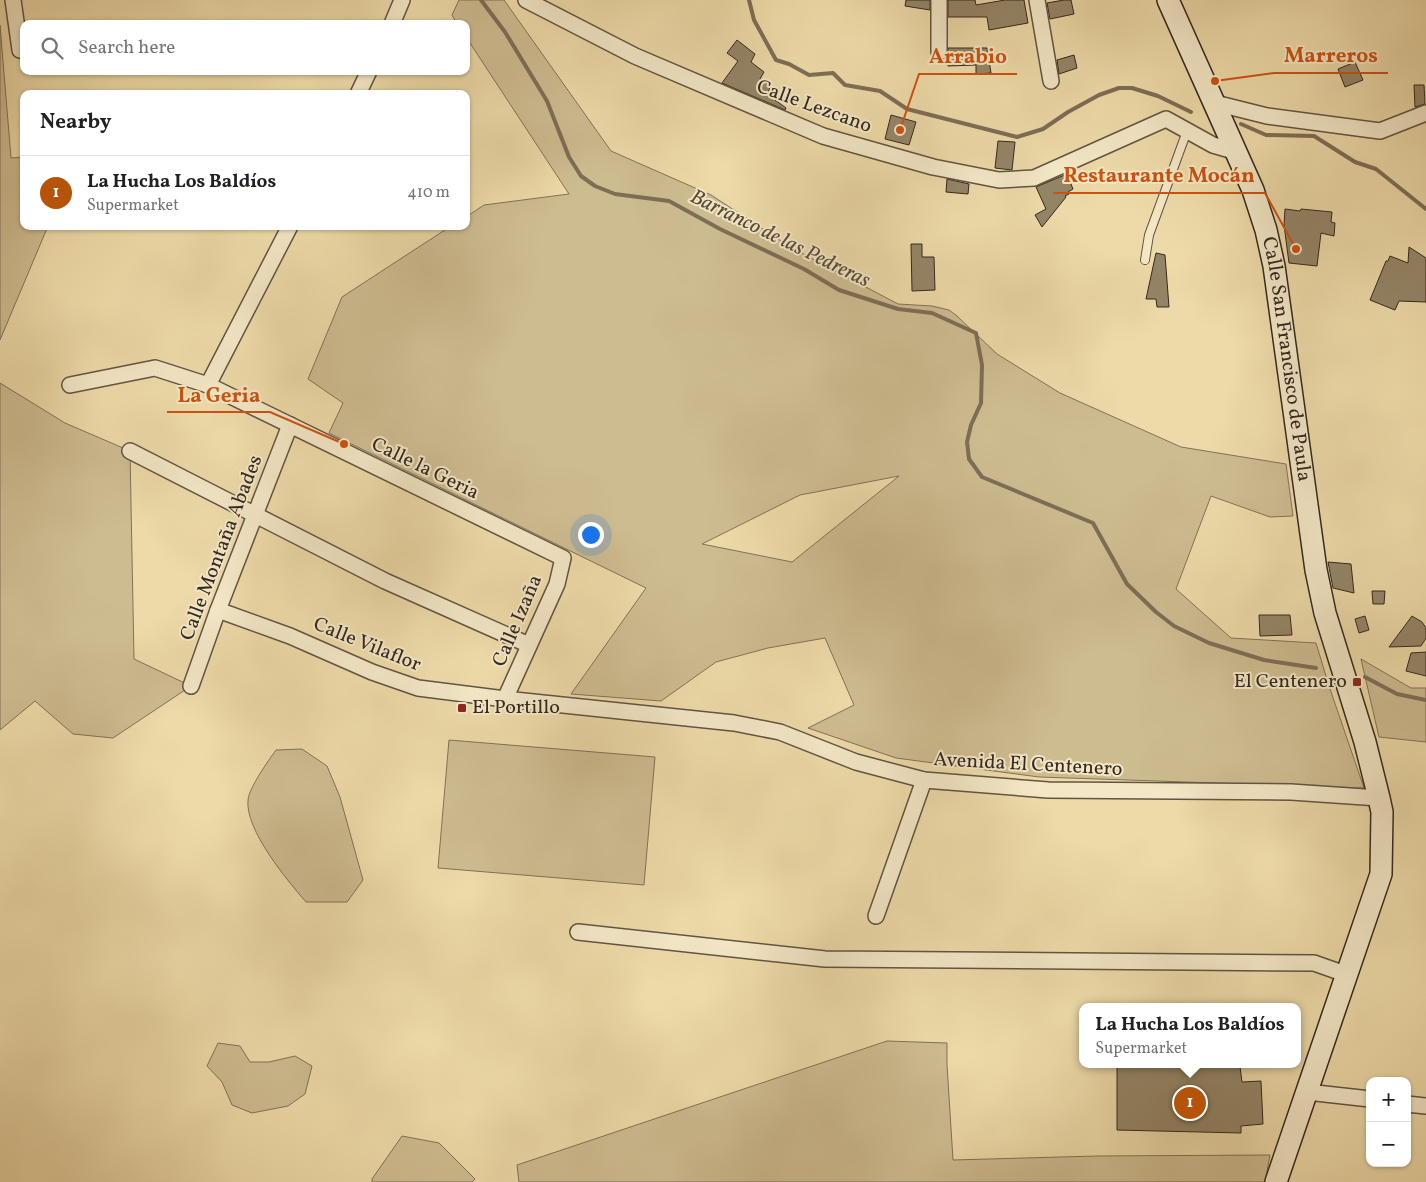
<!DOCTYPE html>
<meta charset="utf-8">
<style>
:root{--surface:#fff;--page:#f6f6f6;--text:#202124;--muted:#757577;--line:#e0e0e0;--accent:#b45309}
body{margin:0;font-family:Vollkorn,serif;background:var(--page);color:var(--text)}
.controls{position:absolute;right:15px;bottom:15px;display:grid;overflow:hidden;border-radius:10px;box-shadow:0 1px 4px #0004}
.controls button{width:45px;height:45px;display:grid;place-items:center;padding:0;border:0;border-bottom:1px solid var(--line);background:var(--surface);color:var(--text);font:25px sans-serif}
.you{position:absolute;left:590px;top:534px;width:18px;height:18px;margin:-12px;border:4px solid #fff;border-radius:50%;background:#1a73e8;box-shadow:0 0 0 8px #1a73e833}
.badge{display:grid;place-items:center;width:32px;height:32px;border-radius:50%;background:var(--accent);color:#fff;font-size:16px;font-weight:700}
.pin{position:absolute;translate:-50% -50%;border:2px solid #fff;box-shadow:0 1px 5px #0006}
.popup{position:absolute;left:1079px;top:1003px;width:222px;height:65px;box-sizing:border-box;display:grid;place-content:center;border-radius:10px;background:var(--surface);filter:drop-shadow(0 1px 4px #0005);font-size:16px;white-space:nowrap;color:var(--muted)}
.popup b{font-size:19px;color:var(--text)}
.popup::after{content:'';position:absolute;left:50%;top:100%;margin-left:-10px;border:10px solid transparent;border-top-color:var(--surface)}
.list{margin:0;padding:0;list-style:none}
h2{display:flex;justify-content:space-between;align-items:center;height:65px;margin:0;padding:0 20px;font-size:21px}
h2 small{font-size:16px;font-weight:400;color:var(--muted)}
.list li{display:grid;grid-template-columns:32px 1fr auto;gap:15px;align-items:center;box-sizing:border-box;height:75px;padding:0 20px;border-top:1px solid var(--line)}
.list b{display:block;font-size:19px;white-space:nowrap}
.list p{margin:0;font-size:16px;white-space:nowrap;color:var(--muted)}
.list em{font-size:16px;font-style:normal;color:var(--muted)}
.icon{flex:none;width:28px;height:28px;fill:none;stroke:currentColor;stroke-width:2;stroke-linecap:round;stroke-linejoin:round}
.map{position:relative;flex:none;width:1426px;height:1182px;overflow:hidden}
.search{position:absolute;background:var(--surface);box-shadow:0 1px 4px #0004;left:20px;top:20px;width:450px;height:55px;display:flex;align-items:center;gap:12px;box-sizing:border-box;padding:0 18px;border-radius:10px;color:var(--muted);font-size:19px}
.panel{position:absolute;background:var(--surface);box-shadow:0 1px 4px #0004;left:20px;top:90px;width:450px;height:140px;border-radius:10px}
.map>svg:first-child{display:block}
</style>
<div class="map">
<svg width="1426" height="1182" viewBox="0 0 1426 1182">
<rect width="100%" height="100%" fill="#eddaa8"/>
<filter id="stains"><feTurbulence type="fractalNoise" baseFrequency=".004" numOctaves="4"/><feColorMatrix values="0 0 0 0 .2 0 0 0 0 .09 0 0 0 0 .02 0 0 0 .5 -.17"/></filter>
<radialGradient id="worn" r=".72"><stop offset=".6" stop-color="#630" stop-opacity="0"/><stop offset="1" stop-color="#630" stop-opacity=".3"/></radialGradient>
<g fill="#cebc91" stroke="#817258" fill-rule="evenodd">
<path d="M459 0H504L611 151 711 195 792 248 898 304 932 306 949 310 957 316 997 354 1060 393 1181 447 1286 464 1293 516 1270 517 1211 496 1176 589 1231 638 1316 643 1329 686 1364 788 1039 777 896 758 808 728 854 705 825 638 768 648 716 662 661 701 571 694 646 588 329 433 343 403 308 379 342 297 451 226H466V217L484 205 569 194 466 37V24H457L452 15ZM899 476 792 562 702 544 800 495Z"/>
<path d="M0 25 11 158 24 157V226H48L0 340Z"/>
<path d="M0 383 65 423 130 451 134 659 191 686 113 738 73 734 35 701 0 730Z"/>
<path d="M1361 659 1411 688H1426V742L1379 737Z"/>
<path d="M449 740 655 757 644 885 438 868Z"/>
<path d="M302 749 327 766 340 797 363 880 347 902H306C287 880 245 830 248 800 249 788 268 761 276 750Z"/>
<path d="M887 1041 947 1043V1065L953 1160 1096 1156 1270 1155 1265 1182H519L517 1165Z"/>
<path d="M218 1043 240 1046 250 1062H269L295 1056 312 1066 305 1094 288 1106 252 1113 232 1105 222 1082 207 1066Z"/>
<path d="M402 1136 439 1143 475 1179 472 1182H372V1179Z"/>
</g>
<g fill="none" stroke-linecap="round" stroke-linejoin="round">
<g stroke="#7d6e56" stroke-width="4">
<path d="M481 0 505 32 547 101 569 157 581 176 595 186 615 194 669 201 720 229 804 269 839 290 898 309 932 313 976 333 982 365 981 403 971 425 967 442 969 459 982 477 1093 523 1127 584 1156 612 1174 626 1209 643 1264 660 1316 668"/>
<path d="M749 0 754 20 776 60 789 64 809 75 833 73 845 85 880 91 907 109 1017 137 1043 129 1068 112 1099 95 1119 88H1132L1158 96 1191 112"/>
<path d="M1241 124 1266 135 1314 136 1355 162 1376 169 1426 209"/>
<path d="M1365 677 1397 694 1426 700"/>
</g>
</g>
<g fill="#948567" stroke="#342820">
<path d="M906 0H930V10L905 6Z"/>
<path d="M948 0H975L976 5 1005 0H1024L1028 23 989 30 987 17H948Z"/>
<path d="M1064 0H1071L1074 14 1050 19 1047 3Z"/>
<path d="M737 40 755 54 751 62 764 72 760 79 771 86 767 94 786 108 785 110 722 83 738 61 727 53Z"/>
<path d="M948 48H987L991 73 976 74V65L948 66Z"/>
<path d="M1074 55 1077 68 1059 74 1057 60Z"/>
<path d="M1355 62 1363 80 1345 87 1338 69Z"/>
<path d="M1414 85H1424L1425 104 1415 107Z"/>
<path d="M891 115 916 122 909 145 885 139Z"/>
<path d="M998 141 1015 142 1012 170 995 168Z"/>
<path d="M1067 174 1073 189 1068 192 1069 194 1065 196 1066 197 1042 227 1035 215 1046 209 1036 187Z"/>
<path d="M947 179 969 184 968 194 946 192Z"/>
<path d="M1285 209 1300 211 1301 209 1332 212 1331 222 1335 223 1334 236 1321 233 1317 266 1289 263 1284 225Z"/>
<path d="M911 244H922V257H934L935 290 912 291Z"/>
<path d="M1409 247 1426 258V302L1399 301 1395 310 1370 300 1386 261H1388L1390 256 1408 263Z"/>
<path d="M1156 253 1165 255 1169 307H1157L1156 299H1146Z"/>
<path d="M1328 562 1351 564 1354 593 1333 588Z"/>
<path d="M1372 591H1385L1384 604H1373Z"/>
<path d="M1259 615H1290L1292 635 1260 636Z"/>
<path d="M1365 616 1369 630 1359 633 1355 619Z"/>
<path d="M1412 616 1422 622 1426 628V638L1421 646 1389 647Z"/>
<path d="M1426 652V676L1406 671 1411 653Z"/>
<path d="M1117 1064 1240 1067 1242 1082 1261 1081 1263 1124 1241 1126V1133L1117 1130Z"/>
</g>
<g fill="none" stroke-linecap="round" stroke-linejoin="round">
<g stroke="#625442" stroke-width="10">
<path id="lane" d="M1145 260 1149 235 1187 131"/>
</g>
<g stroke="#625442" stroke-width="18">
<g id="street">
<path d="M13 0 20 50 24 51"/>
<path d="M526 0 635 56 823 136 933 167 999 180 1034 178 1166 119 1213 145 1237 152"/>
<path d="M939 0V52"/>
<path d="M1037 0 1051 81"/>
<path d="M392 24 402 0"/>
<path d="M358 94 369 71"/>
<path d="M1215 103 1267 116 1380 131 1426 113"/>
<path d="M70 385 155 368 208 385 563 558 557 584 505 699"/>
<path d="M208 385 290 226"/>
<path d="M130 451 385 581 529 645"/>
<path d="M218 610 290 636 372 672 418 688 505 699 734 723 780 732 856 762 924 780 1048 790 1291 792 1379 798"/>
<path d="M191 686 218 610 290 425"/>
<path d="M876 916 924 780"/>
<path d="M578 932 825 959 1314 963 1348 975"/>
<path d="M1307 1092 1370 1099"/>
<path d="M1407 1104 1426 1106"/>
</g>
</g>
<g stroke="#342820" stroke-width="24">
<g id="secondary">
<path id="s1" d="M1168 0 1253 190 1266 230 1274 266 1316 570 1325 613 1365 742 1379 798 1382 812 1381 874 1276 1182"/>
</g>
</g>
<use href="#lane" stroke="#f3e7c6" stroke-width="8"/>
<use href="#street" stroke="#f3e7c6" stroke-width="15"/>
<use href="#secondary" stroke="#f3e7c6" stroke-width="21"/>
</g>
<g fill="#8f2418" stroke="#f3e7c6" stroke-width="2">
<rect x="1352" y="677" width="10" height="10" rx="2.5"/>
<rect x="457" y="703" width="10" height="10" rx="2.5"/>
</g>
<g text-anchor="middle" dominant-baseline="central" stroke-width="4" stroke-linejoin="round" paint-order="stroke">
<g font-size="20" fill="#342820" stroke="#f3e7c6">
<text transform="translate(814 107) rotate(20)">Calle Lezcano</text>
<text stroke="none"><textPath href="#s1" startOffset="381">Calle San Francisco de Paula</textPath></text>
<text transform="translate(425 469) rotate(26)">Calle la Geria</text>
<text transform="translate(222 548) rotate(-69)">Calle Montaña Abades</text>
<text transform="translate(518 621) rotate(-67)">Calle Izaña</text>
<text transform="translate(367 645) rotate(22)">Calle Vilaflor</text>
<text transform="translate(1028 765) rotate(3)">Avenida El Centenero</text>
</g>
<g font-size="20" fill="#342820" stroke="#f3e7c6" text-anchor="end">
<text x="1347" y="682">El Centenero</text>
<text x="472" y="708" text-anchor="start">El Portillo</text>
</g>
<g font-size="21" font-style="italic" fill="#594b3b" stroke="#f3e7c6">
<text transform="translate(780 239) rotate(26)">Barranco de las Pedreras</text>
</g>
</g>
<path fill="none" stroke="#cd520f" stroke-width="2" d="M1215 81L1274 73H1388M900 130L919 74H1017M1296 249L1265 193H1053M344 444L270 412H167"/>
<g fill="#cd520f" stroke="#f3e7c6" stroke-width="2">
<circle cx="1215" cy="81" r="5"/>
<circle cx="900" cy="130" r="5"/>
<circle cx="1296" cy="249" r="5"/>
<circle cx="344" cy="444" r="5"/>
</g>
<g font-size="21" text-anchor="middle" font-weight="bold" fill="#cd520f" stroke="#f3e7c6" stroke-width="4" stroke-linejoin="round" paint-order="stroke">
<text x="1331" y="62">Marreros</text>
<text x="968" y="63">Arrabio</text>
<text x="1159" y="182">Restaurante Mocán</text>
<text x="219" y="402">La Geria</text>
</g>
<rect width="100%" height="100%" filter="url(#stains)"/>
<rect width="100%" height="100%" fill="url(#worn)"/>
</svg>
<div class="controls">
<button>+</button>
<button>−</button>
</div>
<div class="you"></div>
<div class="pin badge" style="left:1190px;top:1103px">1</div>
<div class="popup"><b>La Hucha Los Baldíos</b>Supermarket</div>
<div class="search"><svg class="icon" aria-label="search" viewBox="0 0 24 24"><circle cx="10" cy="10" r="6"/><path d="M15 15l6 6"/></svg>Search here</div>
<section class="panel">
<h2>Nearby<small></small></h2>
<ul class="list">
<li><span class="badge">1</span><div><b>La Hucha Los Baldíos</b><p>Supermarket</p></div><em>410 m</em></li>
</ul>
</section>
</div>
